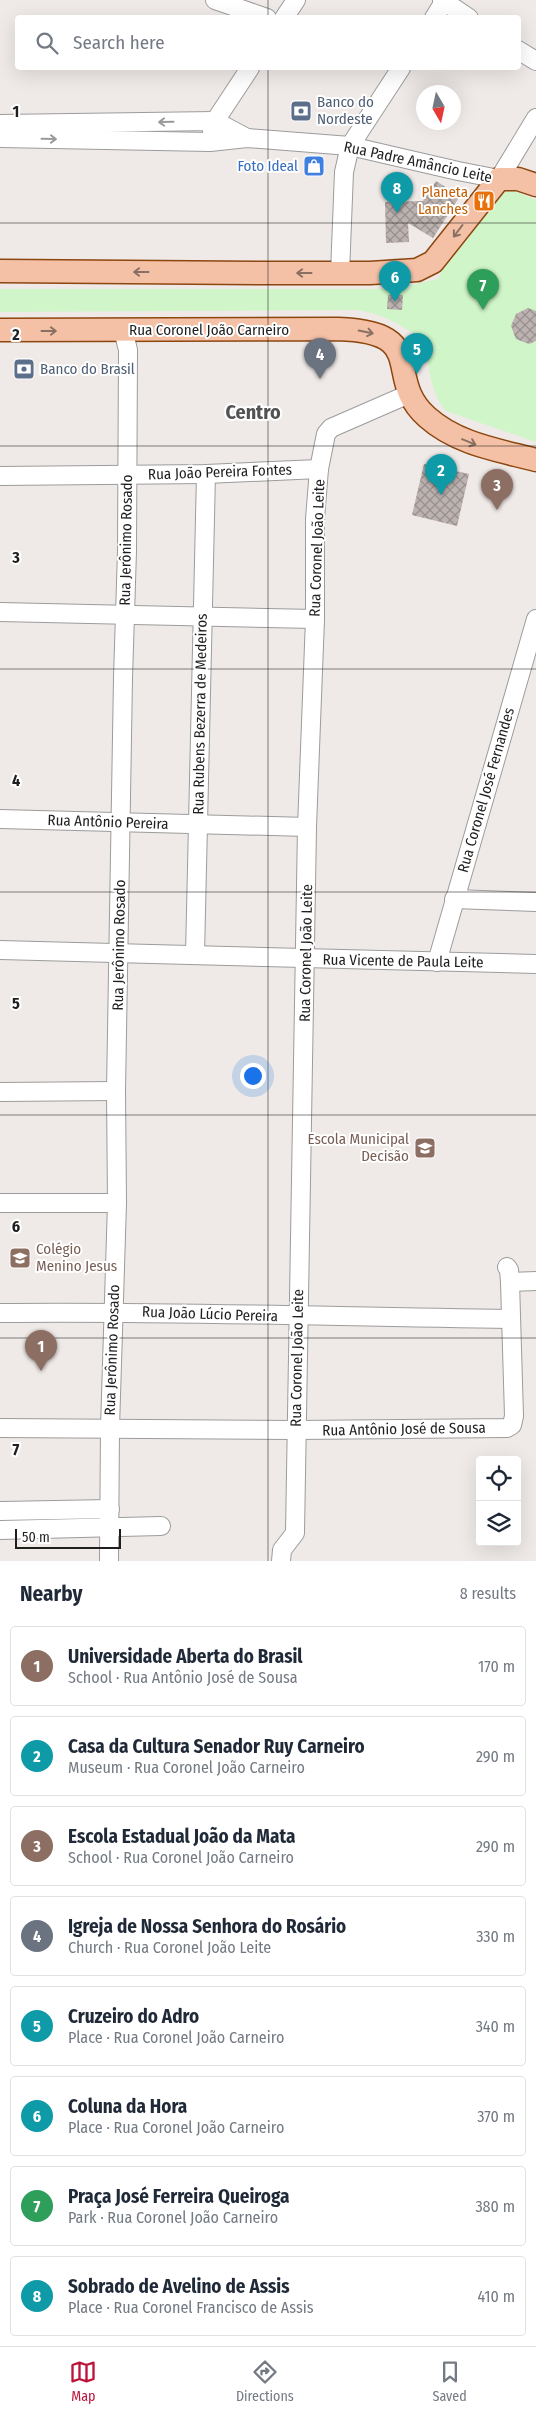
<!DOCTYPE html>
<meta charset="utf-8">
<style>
:root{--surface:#fff;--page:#f2f2f3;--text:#1f2937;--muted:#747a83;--line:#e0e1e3;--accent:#bd1239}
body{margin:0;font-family:"Fira Sans Condensed",sans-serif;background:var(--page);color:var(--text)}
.controls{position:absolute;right:15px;bottom:15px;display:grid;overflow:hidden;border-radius:5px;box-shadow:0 5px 20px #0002}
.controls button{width:45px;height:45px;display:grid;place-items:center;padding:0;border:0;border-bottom:1px solid var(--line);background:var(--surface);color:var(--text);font:25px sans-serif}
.compass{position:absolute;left:416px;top:85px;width:45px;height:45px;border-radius:50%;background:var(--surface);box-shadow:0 5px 20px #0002;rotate:171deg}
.scale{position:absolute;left:15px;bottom:12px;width:106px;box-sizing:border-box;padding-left:5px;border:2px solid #1f1f1f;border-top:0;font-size:14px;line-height:18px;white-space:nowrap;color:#1f1f1f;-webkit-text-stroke:4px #fff;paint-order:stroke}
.you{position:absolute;left:252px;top:1075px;width:18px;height:18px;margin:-12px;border:4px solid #fff;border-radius:50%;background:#1a73e8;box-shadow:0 0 0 8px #1a73e833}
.badge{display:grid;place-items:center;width:32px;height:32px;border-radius:50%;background:var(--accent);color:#fff;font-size:16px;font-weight:700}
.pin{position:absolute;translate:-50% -41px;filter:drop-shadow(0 1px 2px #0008)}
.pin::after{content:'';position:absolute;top:26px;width:18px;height:15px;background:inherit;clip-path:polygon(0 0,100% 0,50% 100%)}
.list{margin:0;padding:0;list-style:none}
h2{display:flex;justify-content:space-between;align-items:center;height:65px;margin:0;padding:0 20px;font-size:21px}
h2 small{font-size:16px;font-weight:400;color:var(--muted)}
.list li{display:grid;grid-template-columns:32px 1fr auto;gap:15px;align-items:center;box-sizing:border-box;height:80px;margin:0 10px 10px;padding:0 10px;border:1px solid var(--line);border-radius:5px}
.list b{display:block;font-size:19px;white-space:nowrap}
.list p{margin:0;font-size:16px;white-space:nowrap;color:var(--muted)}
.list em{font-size:16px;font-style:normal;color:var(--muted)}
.icon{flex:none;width:28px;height:28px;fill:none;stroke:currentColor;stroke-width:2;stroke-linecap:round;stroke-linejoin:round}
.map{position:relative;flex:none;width:536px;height:1561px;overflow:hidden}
.search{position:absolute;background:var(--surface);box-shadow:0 5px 20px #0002;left:15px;right:15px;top:15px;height:55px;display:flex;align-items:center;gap:12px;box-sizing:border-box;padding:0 18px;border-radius:5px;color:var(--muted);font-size:19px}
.sheet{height:785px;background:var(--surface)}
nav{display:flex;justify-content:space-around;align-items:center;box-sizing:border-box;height:70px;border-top:1px solid var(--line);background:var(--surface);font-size:14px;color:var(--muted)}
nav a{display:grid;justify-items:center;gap:2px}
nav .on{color:var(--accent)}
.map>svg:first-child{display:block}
</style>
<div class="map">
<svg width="536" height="1561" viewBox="0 0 536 1561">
<defs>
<pattern id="building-cross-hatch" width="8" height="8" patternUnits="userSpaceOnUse" patternTransform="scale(1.25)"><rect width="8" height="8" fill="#bcb2b0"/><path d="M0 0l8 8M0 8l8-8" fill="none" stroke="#98908f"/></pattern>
</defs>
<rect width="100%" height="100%" fill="#efeae7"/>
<path fill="#cff5c8" d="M510 189 536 200V442L446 411C432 396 426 362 427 342 401 326 388 315 357 310L0 312V289H377L407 286 438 279 442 269 487 196 491 192Z"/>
<g fill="url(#building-cross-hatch)">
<path d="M436 181 460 196 433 238 408 223 409 242 386 243 385 202 423 201Z"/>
<path d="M388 295H403L402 310 387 309Z"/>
<path d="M528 308 536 311V341L529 344 516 339 511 326 516 314Z"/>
<path d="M424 464 469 474 457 526 412 515Z"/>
</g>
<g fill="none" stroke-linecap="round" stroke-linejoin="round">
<g stroke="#9c9c9c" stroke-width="20">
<g id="minor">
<path d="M215 0 267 18"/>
<path d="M442 0 469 18"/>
<path d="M284 18 296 0"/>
<path d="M434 18 445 0"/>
<path d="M518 50 536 61"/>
<path d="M0 124 215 121 247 138"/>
<path d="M212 131 215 121 250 68"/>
<path d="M0 138 210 142 247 138 350 146 458 171 499 179 536 118"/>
<path d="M340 273 344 172 350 146 401 68"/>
<path d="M0 476 206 474 319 469"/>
<path d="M0 612 315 619"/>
<path d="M0 819 307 827"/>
<path d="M454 899 536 902"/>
<path d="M0 950 536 964"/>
<path d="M195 955 206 474"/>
<path d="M437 962 536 619"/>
<path d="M0 1092 116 1091"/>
<path d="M0 1203H117"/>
<path d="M510 1282 536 1281"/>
<path d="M0 1313C170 1311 340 1317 510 1319"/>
<path d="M0 1428 297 1430 507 1428 512 1425 514 1416 510 1282 509 1270 507 1267"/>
<path d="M0 1511 110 1509"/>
<path d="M0 1530 161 1526"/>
<path d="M109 1561 110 1428 117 1203 116 1091 123 678 127 551 128 350 123 330"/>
<path d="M281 1561 282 1550 295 1533 307 827 315 619V519L319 469 326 434 331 428 409 394"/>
</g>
</g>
<g stroke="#8d460e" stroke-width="25">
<g id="major">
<path d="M0 271 265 273H370L417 270 433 262 499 179H518L536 185"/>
<path d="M0 330 338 329C432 332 382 377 427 417 457 444 498 450 536 460"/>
</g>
</g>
<use href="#minor" stroke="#fff" stroke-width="18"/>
<use href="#major" stroke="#f4c1a7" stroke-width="22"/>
</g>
<defs><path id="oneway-shaft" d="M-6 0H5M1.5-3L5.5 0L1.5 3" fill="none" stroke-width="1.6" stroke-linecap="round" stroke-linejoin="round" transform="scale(1.25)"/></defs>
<g stroke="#9a9a9a">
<use href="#oneway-shaft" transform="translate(166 122) rotate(179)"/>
<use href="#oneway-shaft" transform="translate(49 139) rotate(1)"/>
</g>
<g stroke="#8a7063">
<use href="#oneway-shaft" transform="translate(458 231) rotate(127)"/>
<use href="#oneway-shaft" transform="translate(141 272) rotate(-180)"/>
<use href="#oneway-shaft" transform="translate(304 273) rotate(180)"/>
<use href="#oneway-shaft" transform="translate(49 331)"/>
<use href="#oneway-shaft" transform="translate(366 332) rotate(11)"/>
<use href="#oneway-shaft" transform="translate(469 442) rotate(22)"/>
</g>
<path fill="none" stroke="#1f1f1f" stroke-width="1" stroke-opacity="0.55" d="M268 0V18M268 68V1561M0 223H536M0 446H536M0 669H536M0 892H536M0 1115H536M0 1338H536"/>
<defs>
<g id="bank-square" transform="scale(1.125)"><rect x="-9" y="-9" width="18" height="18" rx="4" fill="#5c6f8a" stroke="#fff"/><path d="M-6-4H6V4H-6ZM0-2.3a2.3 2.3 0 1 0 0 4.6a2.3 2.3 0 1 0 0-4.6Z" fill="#fff"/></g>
<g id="shop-square" transform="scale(1.125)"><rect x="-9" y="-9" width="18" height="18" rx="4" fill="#3f7fe0" stroke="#fff"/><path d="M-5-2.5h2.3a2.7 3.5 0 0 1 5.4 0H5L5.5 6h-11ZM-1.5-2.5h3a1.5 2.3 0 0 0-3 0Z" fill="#fff"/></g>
<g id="restaurant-square" transform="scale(1.125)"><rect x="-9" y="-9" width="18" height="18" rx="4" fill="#e8710a" stroke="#fff"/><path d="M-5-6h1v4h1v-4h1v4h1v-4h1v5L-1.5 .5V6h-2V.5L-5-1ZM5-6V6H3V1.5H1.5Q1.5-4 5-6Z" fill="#fff"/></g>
<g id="school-square" transform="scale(1.125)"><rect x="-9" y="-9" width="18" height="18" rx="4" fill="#8d6e63" stroke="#fff"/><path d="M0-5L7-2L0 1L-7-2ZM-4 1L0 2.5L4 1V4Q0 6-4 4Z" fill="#fff"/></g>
</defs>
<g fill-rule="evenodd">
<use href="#bank-square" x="301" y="111"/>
<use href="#shop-square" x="314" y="166"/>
<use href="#restaurant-square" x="484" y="201"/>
<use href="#bank-square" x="24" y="369"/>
<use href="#school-square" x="425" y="1148"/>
<use href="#school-square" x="20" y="1258"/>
</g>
<g text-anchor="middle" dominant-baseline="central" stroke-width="4" stroke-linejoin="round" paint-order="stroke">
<g font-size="15" fill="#4e5e75" stroke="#fff" text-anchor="start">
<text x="317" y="102">Banco do<tspan x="317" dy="17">Nordeste</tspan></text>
<text x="40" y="369">Banco do Brasil</text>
</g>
<g font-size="15" fill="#1f1f1f" stroke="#fff">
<text transform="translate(418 162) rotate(12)">Rua Padre Amâncio Leite</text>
<text x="209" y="330">Rua Coronel João Carneiro</text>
<text transform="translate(220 472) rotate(-2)">Rua João Pereira Fontes</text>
<text transform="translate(126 540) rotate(-89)">Rua Jerônimo Rosado</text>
<text transform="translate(317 548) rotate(-88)">Rua Coronel João Leite</text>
<text transform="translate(200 714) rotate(-89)">Rua Rubens Bezerra de Medeiros</text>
<text transform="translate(486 790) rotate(-74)">Rua Coronel José Fernandes</text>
<text transform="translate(108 822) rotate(2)">Rua Antônio Pereira</text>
<text transform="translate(119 945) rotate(-89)">Rua Jerônimo Rosado</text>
<text transform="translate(306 953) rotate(-89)">Rua Coronel João Leite</text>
<text transform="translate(403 961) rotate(1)">Rua Vicente de Paula Leite</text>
<text transform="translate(210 1314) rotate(2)">Rua João Lúcio Pereira</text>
<text transform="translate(112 1350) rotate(-88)">Rua Jerônimo Rosado</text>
<text transform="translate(297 1358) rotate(-89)">Rua Coronel João Leite</text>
<text transform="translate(404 1429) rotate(-1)">Rua Antônio José de Sousa</text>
</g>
<g font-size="15" fill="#366cbe" stroke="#fff" text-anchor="end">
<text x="298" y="166">Foto Ideal</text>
</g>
<g font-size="15" fill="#c56008" stroke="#fff" text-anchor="end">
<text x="468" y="192">Planeta<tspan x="468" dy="17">Lanches</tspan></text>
</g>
<g font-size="15" fill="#785e54" stroke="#fff" text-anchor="end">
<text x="409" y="1139">Escola Municipal<tspan x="409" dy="17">Decisão</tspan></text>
<text x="36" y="1249" text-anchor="start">Colégio<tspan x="36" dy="17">Menino Jesus</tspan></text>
</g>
<g font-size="20" font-weight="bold" fill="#525252" stroke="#fff">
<text x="253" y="412">Centro</text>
</g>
</g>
<g font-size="16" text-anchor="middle" font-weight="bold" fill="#1f1f1f" stroke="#fff" stroke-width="4" stroke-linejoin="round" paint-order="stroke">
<text x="16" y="117">1</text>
<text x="16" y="340">2</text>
<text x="16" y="563">3</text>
<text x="16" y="786">4</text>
<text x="16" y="1009">5</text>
<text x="16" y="1232">6</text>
<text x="16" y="1455">7</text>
</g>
</svg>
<div class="controls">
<button><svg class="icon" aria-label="locate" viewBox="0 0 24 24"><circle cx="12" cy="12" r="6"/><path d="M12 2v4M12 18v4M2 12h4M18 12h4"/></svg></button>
<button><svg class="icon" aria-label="layers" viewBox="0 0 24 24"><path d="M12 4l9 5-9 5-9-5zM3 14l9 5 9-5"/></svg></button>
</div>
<svg class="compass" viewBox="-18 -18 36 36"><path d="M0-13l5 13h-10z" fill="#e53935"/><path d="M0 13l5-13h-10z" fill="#747a83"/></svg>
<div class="scale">50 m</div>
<div class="you"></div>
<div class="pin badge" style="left:41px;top:1371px;background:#8d6e63">1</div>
<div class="pin badge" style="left:441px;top:495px;background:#0f9aa8">2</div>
<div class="pin badge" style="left:497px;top:510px;background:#8d6e63">3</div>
<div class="pin badge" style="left:320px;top:379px;background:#6b7280">4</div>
<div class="pin badge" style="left:417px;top:374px;background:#0f9aa8">5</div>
<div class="pin badge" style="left:395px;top:302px;background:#0f9aa8">6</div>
<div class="pin badge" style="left:483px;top:310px;background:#2e9e5b">7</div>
<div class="pin badge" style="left:397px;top:213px;background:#0f9aa8">8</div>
<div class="search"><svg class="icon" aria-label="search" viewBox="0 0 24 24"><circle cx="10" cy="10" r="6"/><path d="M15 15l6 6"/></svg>Search here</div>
</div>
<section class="sheet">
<h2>Nearby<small>8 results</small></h2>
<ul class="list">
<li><span class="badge" style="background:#8d6e63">1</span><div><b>Universidade Aberta do Brasil</b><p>School · Rua Antônio José de Sousa</p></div><em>170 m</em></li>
<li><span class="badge" style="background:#0f9aa8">2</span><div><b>Casa da Cultura Senador Ruy Carneiro</b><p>Museum · Rua Coronel João Carneiro</p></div><em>290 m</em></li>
<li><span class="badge" style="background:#8d6e63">3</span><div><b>Escola Estadual João da Mata</b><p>School · Rua Coronel João Carneiro</p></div><em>290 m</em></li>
<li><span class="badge" style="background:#6b7280">4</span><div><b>Igreja de Nossa Senhora do Rosário</b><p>Church · Rua Coronel João Leite</p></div><em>330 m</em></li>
<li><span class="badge" style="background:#0f9aa8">5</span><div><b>Cruzeiro do Adro</b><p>Place · Rua Coronel João Carneiro</p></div><em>340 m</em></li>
<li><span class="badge" style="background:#0f9aa8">6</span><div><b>Coluna da Hora</b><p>Place · Rua Coronel João Carneiro</p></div><em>370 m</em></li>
<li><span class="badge" style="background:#2e9e5b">7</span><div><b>Praça José Ferreira Queiroga</b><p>Park · Rua Coronel João Carneiro</p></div><em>380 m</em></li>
<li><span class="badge" style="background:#0f9aa8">8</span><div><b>Sobrado de Avelino de Assis</b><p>Place · Rua Coronel Francisco de Assis</p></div><em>410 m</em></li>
</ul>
</section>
<nav>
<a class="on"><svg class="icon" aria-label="map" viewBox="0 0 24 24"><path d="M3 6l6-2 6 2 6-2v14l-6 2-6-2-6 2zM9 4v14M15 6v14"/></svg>Map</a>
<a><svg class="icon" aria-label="directions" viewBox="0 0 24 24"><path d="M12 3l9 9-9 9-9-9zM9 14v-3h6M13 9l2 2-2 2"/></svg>Directions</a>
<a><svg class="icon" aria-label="saved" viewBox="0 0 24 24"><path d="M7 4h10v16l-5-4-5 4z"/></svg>Saved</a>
</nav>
